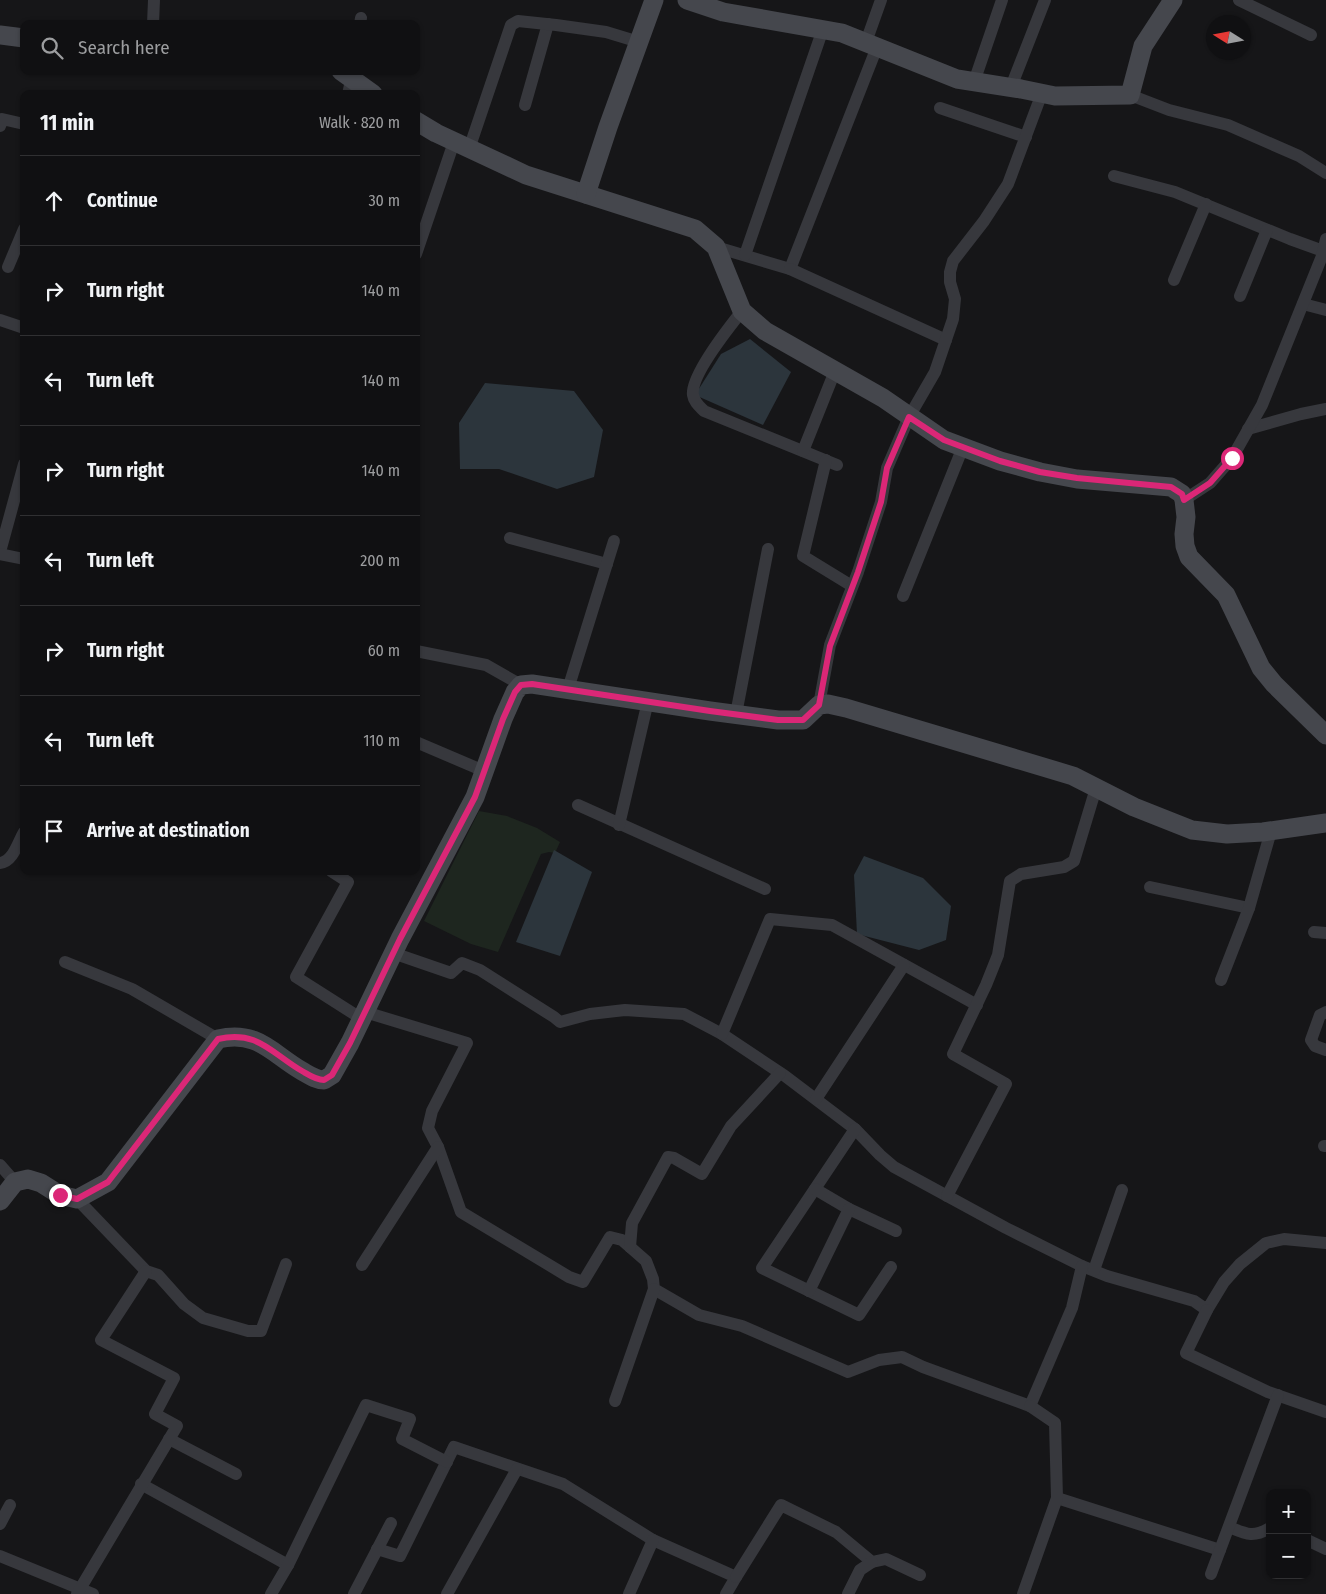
<!DOCTYPE html>
<meta charset="utf-8">
<style>
:root{--surface:#101012;--page:#19191b;--text:#f1f3f6;--muted:#9c9d9f;--line:#303032}
body{margin:0;font-family:"Fira Sans Condensed",sans-serif;background:var(--page);color:var(--text)}
.controls{position:absolute;right:15px;bottom:15px;display:grid;overflow:hidden;border-radius:10px;box-shadow:0 1px 4px #0004}
.controls button{width:45px;height:45px;display:grid;place-items:center;padding:0;border:0;border-bottom:1px solid var(--line);background:var(--surface);color:var(--text);font:25px sans-serif}
.compass{position:absolute;left:1206px;top:15px;width:45px;height:45px;border-radius:50%;background:var(--surface);box-shadow:0 1px 4px #0004;rotate:281deg}
.stop{position:absolute;width:15px;height:15px;margin:-11px;border:4px solid #db2777;border-radius:50%;background:#fff}
.stop.end{background:#db2777;border-color:#fff;box-shadow:0 1px 5px #0008}
.list{margin:0;padding:0;list-style:none}
h2{display:flex;justify-content:space-between;align-items:center;height:65px;margin:0;padding:0 20px;font-size:21px}
h2 small{font-size:16px;font-weight:400;color:var(--muted)}
.list li{display:grid;grid-template-columns:32px 1fr auto;gap:15px;align-items:center;box-sizing:border-box;height:90px;padding:0 20px;border-top:1px solid var(--line)}
.list b{display:block;font-size:19px;white-space:nowrap}
.list em{font-size:16px;font-style:normal;color:var(--muted)}
.icon{flex:none;width:28px;height:28px;fill:none;stroke:currentColor;stroke-width:2;stroke-linecap:round;stroke-linejoin:round}
.map{position:relative;flex:none;width:1326px;height:1594px;overflow:hidden}
.search{position:absolute;background:var(--surface);box-shadow:0 1px 4px #0004;left:20px;top:20px;width:400px;height:55px;display:flex;align-items:center;gap:12px;box-sizing:border-box;padding:0 18px;border-radius:10px;color:var(--muted);font-size:19px}
.panel{position:absolute;background:var(--surface);box-shadow:0 1px 4px #0004;left:20px;top:90px;width:400px;height:785px;border-radius:10px}
.map>svg:first-child{display:block}
</style>
<div class="map">
<svg width="1326" height="1594" viewBox="0 0 1326 1594">
<rect width="100%" height="100%" fill="#161618"/>
<path fill="#1e261f" d="M479 811 507 816 537 828 560 842 555 853 549 852 541 854 498 952 471 944 424 921Z"/>
<g fill="#2c353c">
<path d="M750 339 791 372 763 425 695 395 721 354Z"/>
<path d="M485 383 574 391 603 430 594 477 557 489 499 469H460L459 423Z"/>
<path d="M554 850 592 872 560 956 516 942Z"/>
<path d="M864 856 923 878 951 906 946 940 919 950 857 934 854 875Z"/>
</g>
<g fill="none" stroke-linecap="round" stroke-linejoin="round">
<g stroke="#37383d" stroke-width="12">
<path d="M1239 0 1311 35"/>
<path d="M153 24 154 0"/>
<path d="M360 24 361 18"/>
<path d="M866 42 881 0"/>
<path d="M974 82 1002 0"/>
<path d="M1011 87 1045 0"/>
<path d="M348 94 353 72"/>
<path d="M1130 95 1169 110 1228 125 1299 156 1326 173"/>
<path d="M525 105 548 24"/>
<path d="M940 108 1026 137"/>
<path d="M0 126 2 119 24 124"/>
<path d="M469 149 511 25 518 21 556 25 606 32 639 42"/>
<path d="M1114 176 1175 192 1290 239 1323 251"/>
<path d="M716 247 790 269 877 47"/>
<path d="M416 254 454 142"/>
<path d="M745 255 823 29"/>
<path d="M8 267 24 229"/>
<path d="M790 269 946 340"/>
<path d="M1174 280 1206 204"/>
<path d="M1240 296 1267 230"/>
<path d="M1303 304 1326 310"/>
<path d="M742 311C730 326 690 376 693 395 694 402 699 406 704 411L837 465"/>
<path d="M0 320 24 328"/>
<path d="M1248 429 1301 414 1326 409"/>
<path d="M803 451 835 371"/>
<path d="M826 460 803 556 852 586"/>
<path d="M1184 500 1210 483 1232 458 1262 405 1322 256 1326 239"/>
<path d="M510 538 607 564"/>
<path d="M0 552 24 464"/>
<path d="M0 554 24 559"/>
<path d="M903 596 963 447"/>
<path d="M416 651 486 665 521 685"/>
<path d="M568 689 614 541"/>
<path d="M819 705 830 645 858 572 881 502 887 468 909 417 935 372 953 319 955 299 950 282V272L953 261 984 221 1008 184 1042 93"/>
<path d="M736 714 768 549"/>
<path d="M416 742 484 771"/>
<path d="M578 805 765 889"/>
<path d="M619 825 648 701"/>
<path d="M0 863C13 862 18 842 24 832"/>
<path d="M331 871 348 882 296 977 362 1019"/>
<path d="M1150 887 1249 908"/>
<path d="M1314 932 1326 933"/>
<path d="M393 953 451 973 462 963 480 970 554 1017 560 1022 590 1014 625 1010 684 1014 722 1034 785 1076 855 1129 880 1155 894 1167 1006 1228 1082 1266 1107 1276 1194 1301 1207 1310 1224 1282 1240 1264 1266 1243 1284 1239 1326 1243"/>
<path d="M65 962 132 989 218 1039"/>
<path d="M1221 980 1249 908 1271 831"/>
<path d="M365 1012 467 1043 432 1111 428 1128 438 1147 461 1212 569 1277 583 1282 610 1237 622 1240 646 1261 653 1279 654 1289 699 1315 742 1326 848 1372 879 1360 902 1357 923 1367 1030 1406 1072 1308 1082 1266"/>
<path d="M1326 1012 1320 1015 1311 1040 1315 1046 1326 1050"/>
<path d="M722 1034 770 919 832 925 977 1005"/>
<path d="M816 1099 904 965"/>
<path d="M855 1129 762 1268 859 1315 891 1267"/>
<path d="M1324 1146H1326"/>
<path d="M0 1165 15 1182"/>
<path d="M815 1189 849 1209 896 1231"/>
<path d="M947 1196 1006 1084 953 1054 986 985 998 955 1010 881 1021 874 1064 867 1074 861 1096 788"/>
<path d="M77 1199 146 1271 158 1275 184 1304 203 1318 248 1331H261L286 1264"/>
<path d="M630 1247 632 1223 668 1157 674 1158 702 1174 731 1126 780 1073"/>
<path d="M362 1265 438 1147"/>
<path d="M1094 1270 1122 1190"/>
<path d="M809 1291 849 1209"/>
<path d="M1207 1310 1186 1353 1268 1392 1326 1412"/>
<path d="M615 1401 654 1289"/>
<path d="M169 1439 236 1474"/>
<path d="M141 1484 288 1565"/>
<path d="M1057 1498 1220 1550"/>
<path d="M0 1524 10 1505"/>
<path d="M1229 1527C1246 1534 1253 1538 1270 1528"/>
<path d="M1307 1540 1326 1549"/>
<path d="M377 1549 400 1556 454 1447 563 1484 653 1540 736 1577 726 1594"/>
<path d="M0 1556 93 1594"/>
<path d="M1211 1574 1278 1395"/>
<path d="M736 1577 781 1505 836 1532 872 1562 886 1559 920 1575"/>
<path d="M77 1594 177 1426 155 1414 174 1378 101 1340 146 1271"/>
<path d="M271 1594 288 1565 366 1405 410 1419 402 1439 447 1462"/>
<path d="M354 1594 391 1523"/>
<path d="M447 1594 517 1469"/>
<path d="M629 1594 653 1540"/>
<path d="M848 1594 860 1570 872 1562"/>
<path d="M1023 1594 1057 1498 1055 1423 1030 1406"/>
</g>
<g stroke="#45474d" stroke-width="19">
<path d="M687 0 723 12 842 33 957 79 1021 89 1055 96 1130 95 1143 46 1173 0"/>
<path d="M0 35 24 38"/>
<path d="M341 71 373 94"/>
<path d="M416 121 436 133 526 175 695 229 716 247 742 311 765 331 883 398 944 440 1000 461 1040 472 1077 479 1171 487 1182 494 1184 500 1186 517 1184 534 1185 546 1189 557 1226 595 1261 668 1274 684 1326 735"/>
<path d="M586 194 608 127 654 0"/>
<path d="M0 1201 15 1182 28 1179 41 1183 60 1195 77 1199 108 1182 218 1039C258 1030 271 1053 302 1071 309 1075 316 1080 324 1080L332 1075 350 1043 400 939 475 797 503 719 515 692 521 685 532 684 710 711 778 720H803L819 705 828 704 846 708 1073 776 1134 807 1192 830 1227 834 1263 832 1326 823"/>
</g>
</g>
<g fill="none" stroke-linecap="round" stroke-linejoin="round">
<path stroke="#db2777" stroke-width="6" d="M60 1195 77 1199 108 1182 218 1039C258 1030 271 1053 302 1071 309 1075 316 1080 324 1080L332 1075 350 1043 400 939 475 797 503 719 515 692 521 685 532 684 710 711 778 720H803L819 705 830 646 858 572 881 502 887 468 909 417 944 440 1000 461 1040 472 1077 478 1171 487 1182 494 1184 500 1210 483 1232 458"/>
</g>
</svg>
<div class="controls">
<button>+</button>
<button>−</button>
</div>
<svg class="compass" viewBox="-18 -18 36 36"><path d="M0-13l5 13h-10z" fill="#e53935"/><path d="M0 13l5-13h-10z" fill="#9c9d9f"/></svg>
<div class="stop" style="left:1232px;top:458px"></div>
<div class="stop end" style="left:60px;top:1195px"></div>
<div class="search"><svg class="icon" aria-label="search" viewBox="0 0 24 24"><circle cx="10" cy="10" r="6"/><path d="M15 15l6 6"/></svg>Search here</div>
<section class="panel">
<h2>11 min<small>Walk · 820 m</small></h2>
<ul class="list">
<li><svg class="icon" aria-label="ahead" viewBox="0 0 24 24"><path d="M12 20V5M6 11l6-6 6 6"/></svg><div><b>Continue</b></div><em>30 m</em></li>
<li><svg class="icon" aria-label="right" viewBox="0 0 24 24"><path d="M7 20v-9h11M14 6l5 5-5 5"/></svg><div><b>Turn right</b></div><em>140 m</em></li>
<li><svg class="icon" aria-label="left" viewBox="0 0 24 24"><path d="M17 20v-9H6M10 6l-5 5 5 5"/></svg><div><b>Turn left</b></div><em>140 m</em></li>
<li><svg class="icon" aria-label="right" viewBox="0 0 24 24"><path d="M7 20v-9h11M14 6l5 5-5 5"/></svg><div><b>Turn right</b></div><em>140 m</em></li>
<li><svg class="icon" aria-label="left" viewBox="0 0 24 24"><path d="M17 20v-9H6M10 6l-5 5 5 5"/></svg><div><b>Turn left</b></div><em>200 m</em></li>
<li><svg class="icon" aria-label="right" viewBox="0 0 24 24"><path d="M7 20v-9h11M14 6l5 5-5 5"/></svg><div><b>Turn right</b></div><em>60 m</em></li>
<li><svg class="icon" aria-label="left" viewBox="0 0 24 24"><path d="M17 20v-9H6M10 6l-5 5 5 5"/></svg><div><b>Turn left</b></div><em>110 m</em></li>
<li><svg class="icon" aria-label="arrive" viewBox="0 0 24 24"><path d="M6 21V4h12l-3 4 3 4H6"/></svg><div><b>Arrive at destination</b></div></li>
</ul>
</section>
</div>
